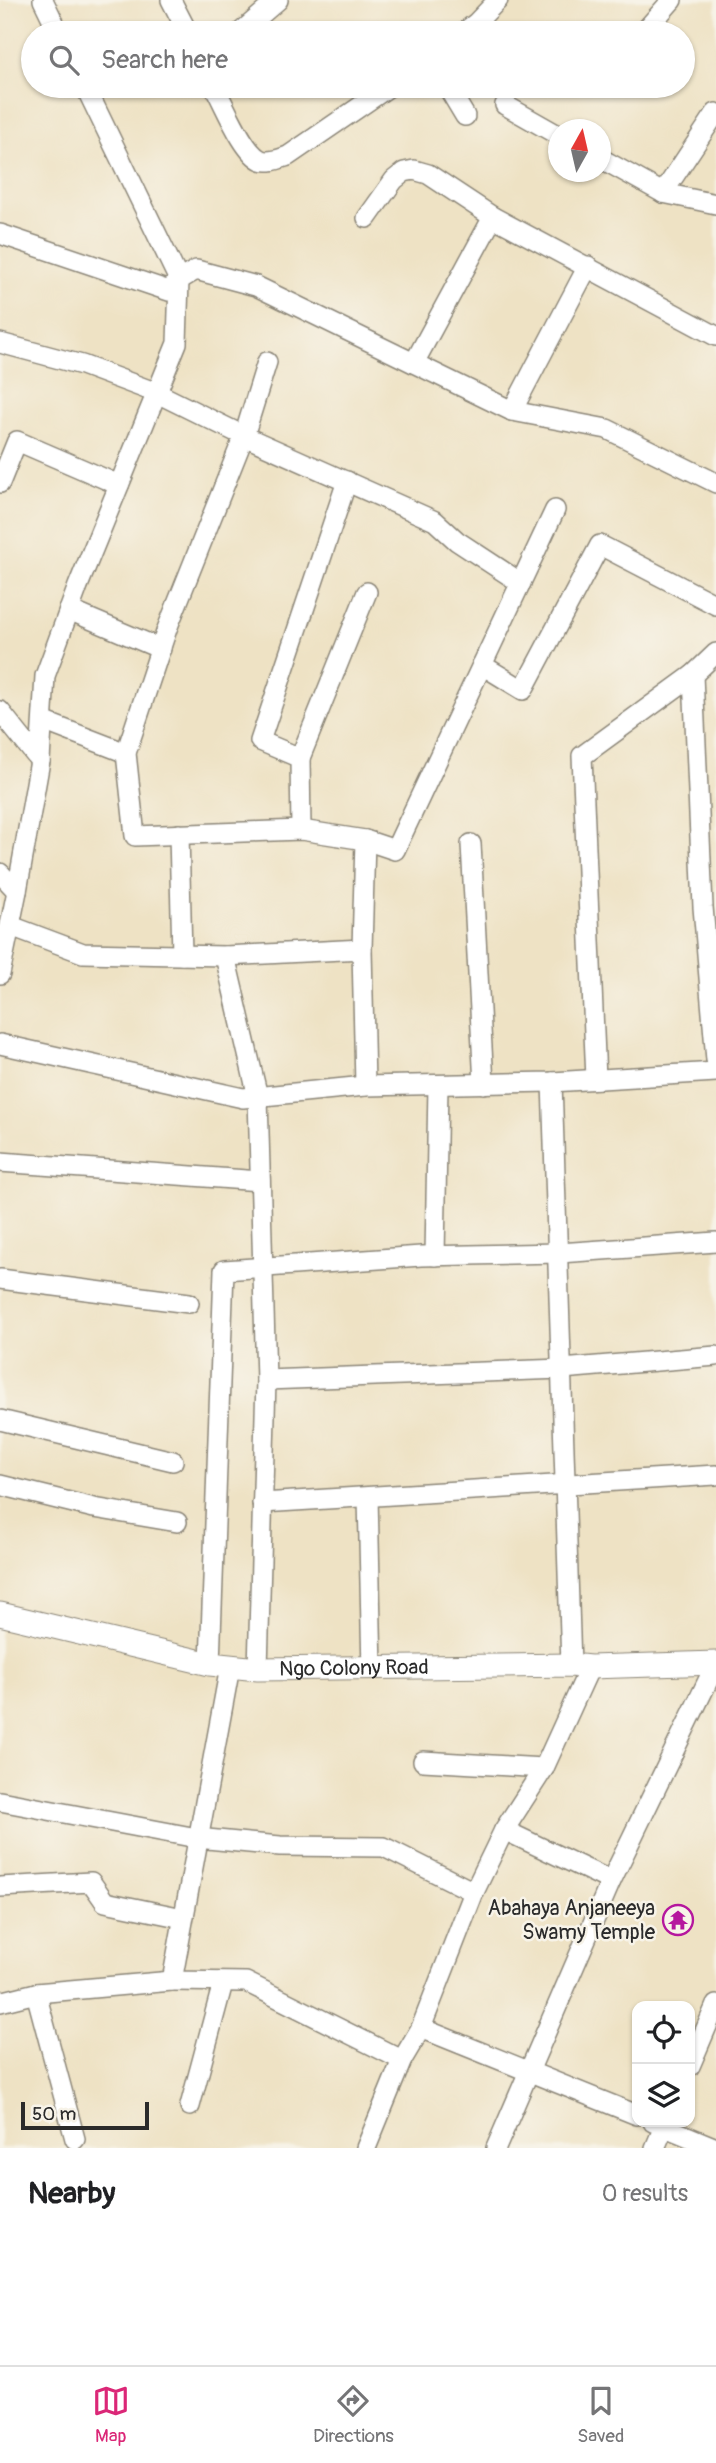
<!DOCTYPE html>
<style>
:root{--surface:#fff;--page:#f6f6f6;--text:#202124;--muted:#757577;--line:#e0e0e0;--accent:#db2777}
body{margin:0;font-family:Pangolin,sans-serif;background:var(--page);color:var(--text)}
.controls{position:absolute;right:21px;bottom:21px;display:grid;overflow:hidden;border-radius:14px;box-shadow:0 2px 5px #0004}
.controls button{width:63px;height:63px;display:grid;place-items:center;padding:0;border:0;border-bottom:2px solid var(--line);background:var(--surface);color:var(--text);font:35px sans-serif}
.compass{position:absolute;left:548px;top:119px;width:63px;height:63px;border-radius:50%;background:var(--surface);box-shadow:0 2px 5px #0004;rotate:8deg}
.scale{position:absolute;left:21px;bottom:18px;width:128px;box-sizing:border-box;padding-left:7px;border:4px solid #2b2b2b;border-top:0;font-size:19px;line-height:24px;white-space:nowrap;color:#2b2b2b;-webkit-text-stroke:5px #f7f3e8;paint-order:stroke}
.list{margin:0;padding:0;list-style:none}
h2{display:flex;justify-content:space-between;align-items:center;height:91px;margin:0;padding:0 28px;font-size:30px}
h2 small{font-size:23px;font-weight:400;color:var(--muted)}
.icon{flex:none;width:38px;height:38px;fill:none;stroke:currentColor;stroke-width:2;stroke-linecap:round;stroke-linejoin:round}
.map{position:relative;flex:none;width:716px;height:2148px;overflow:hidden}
.search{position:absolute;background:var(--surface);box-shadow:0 2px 5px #0004;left:21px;right:21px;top:21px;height:77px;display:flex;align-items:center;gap:18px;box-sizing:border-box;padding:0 24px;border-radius:38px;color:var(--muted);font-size:26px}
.sheet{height:217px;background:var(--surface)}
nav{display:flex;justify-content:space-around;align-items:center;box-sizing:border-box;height:98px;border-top:2px solid var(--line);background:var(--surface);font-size:19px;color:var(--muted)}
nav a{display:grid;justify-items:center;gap:4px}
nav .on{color:var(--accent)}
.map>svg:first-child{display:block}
</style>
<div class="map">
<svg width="716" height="2148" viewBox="0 0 716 2148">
<rect width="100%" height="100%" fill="#f7f3e8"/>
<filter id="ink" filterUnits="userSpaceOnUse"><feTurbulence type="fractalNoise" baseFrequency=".0143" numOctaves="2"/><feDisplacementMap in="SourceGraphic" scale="14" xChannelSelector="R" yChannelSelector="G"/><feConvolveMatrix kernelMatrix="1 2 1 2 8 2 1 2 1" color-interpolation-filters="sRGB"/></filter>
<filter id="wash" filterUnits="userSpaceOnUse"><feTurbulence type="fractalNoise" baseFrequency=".00686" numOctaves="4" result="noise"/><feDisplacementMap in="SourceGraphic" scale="28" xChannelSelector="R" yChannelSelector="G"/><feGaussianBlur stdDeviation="1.57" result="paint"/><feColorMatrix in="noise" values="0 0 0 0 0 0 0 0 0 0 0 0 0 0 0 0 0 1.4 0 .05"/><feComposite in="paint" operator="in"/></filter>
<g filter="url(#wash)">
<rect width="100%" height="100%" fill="#eee2c4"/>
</g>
<g filter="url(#ink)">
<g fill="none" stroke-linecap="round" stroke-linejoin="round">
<g stroke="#8c8678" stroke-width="22">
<g id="minor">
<path d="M43 0 59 33"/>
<path d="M171 0 188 33"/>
<path d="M240 33 278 0"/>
<path d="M463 33 476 23 498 0"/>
<path d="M643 33 672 0"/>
<path d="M85 86 179 280 196 270 256 286 512 411 607 429 716 483"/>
<path d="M214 86C224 103 243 152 261 160 270 163 279 159 288 156L390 86"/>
<path d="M447 86 465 116"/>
<path d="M505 105 558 135"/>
<path d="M600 158 663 193 716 204"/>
<path d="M663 193 716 113"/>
<path d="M367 218 394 180 404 172 414 170 428 174 493 217 716 336"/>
<path d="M0 234 169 291 179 280"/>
<path d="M0 343 82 365 157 393 244 436 435 521 457 541 521 583"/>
<path d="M267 362 244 436 167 629 126 753 135 836 301 830 365 840 362 949 365 1086"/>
<path d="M414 363 493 217"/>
<path d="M512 411 588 266"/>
<path d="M0 483 17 441 119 485"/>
<path d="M69 610 161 649"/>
<path d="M482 665 523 690 600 545 716 605"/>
<path d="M693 675 703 907 716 1060"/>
<path d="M0 711 40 761"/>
<path d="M43 721 126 753"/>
<path d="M300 758 367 592"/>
<path d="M301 830 300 758 260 741 347 481"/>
<path d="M179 834 182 955"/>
<path d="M365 840 395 850 555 510"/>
<path d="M471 844 484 1084"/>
<path d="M0 873 17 891"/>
<path d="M11 926 83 953 225 956 362 949"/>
<path d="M225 956 258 1097 266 1380 258 1669"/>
<path d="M0 974 17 891 40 761 45 676 78 586 177 343 179 280"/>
<path d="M0 1044 243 1098 365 1086 552 1082 716 1072"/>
<path d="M596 1079 582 756 693 675 716 653"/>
<path d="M552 1082 571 1665"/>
<path d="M0 1162 260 1181"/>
<path d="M435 1256 438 1085"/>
<path d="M0 1279 189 1303"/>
<path d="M266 1380 562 1369 716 1356"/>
<path d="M0 1420 173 1461"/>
<path d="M0 1485 94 1508 177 1522"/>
<path d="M368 1497 372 1669"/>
<path d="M262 1503 716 1475"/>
<path d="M210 1664 224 1270 421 1256 559 1253 716 1242"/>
<path d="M230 1667 172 1981 246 1982 402 2060"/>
<path d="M423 1761 544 1768"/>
<path d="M0 1801 197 1838 280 1846 384 1847 474 1892"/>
<path d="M504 1830 611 1881"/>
<path d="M0 1887 91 1882 105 1902 183 1918"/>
<path d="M36 1993 75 2139"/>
<path d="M0 2002 36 1993 172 1981"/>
<path d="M421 2028 637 2115"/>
<path d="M690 2066 716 2005"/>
<path d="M190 2106 223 1983"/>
<path d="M653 2122 716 2148"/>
<path d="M366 2148 402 2060 421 2028 474 1892 504 1830 544 1768 590 1667"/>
<path d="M496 2148 611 1881 716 1664"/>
<path d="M655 2148 666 2122"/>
</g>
</g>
<g stroke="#8c8678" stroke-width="25">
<g id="tertiary">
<path id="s1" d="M0 1614 210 1664 258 1669 571 1665 590 1667 716 1663"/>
</g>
</g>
<use href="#minor" stroke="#fff" stroke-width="19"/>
<use href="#tertiary" stroke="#fff" stroke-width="23"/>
</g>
</g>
<defs>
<g id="temple-ring" transform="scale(1.575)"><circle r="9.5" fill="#f7f3e8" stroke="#b5179e" stroke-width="1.5"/><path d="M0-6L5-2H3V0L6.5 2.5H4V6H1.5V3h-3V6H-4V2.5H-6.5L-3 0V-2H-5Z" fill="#b5179e"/></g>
</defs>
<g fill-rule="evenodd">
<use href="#temple-ring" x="678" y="1920"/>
</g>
<g text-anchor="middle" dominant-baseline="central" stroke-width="5" stroke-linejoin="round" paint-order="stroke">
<g font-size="21" fill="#2b2b2b" stroke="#f7f3e8">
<text stroke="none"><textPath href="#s1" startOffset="360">Ngo Colony Road</textPath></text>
</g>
<g font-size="21" fill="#2b2b2b" stroke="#f7f3e8" text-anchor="end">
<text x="655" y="1908">Abahaya Anjaneeya<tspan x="655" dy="24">Swamy Temple</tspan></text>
</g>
</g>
</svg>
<div class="controls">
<button><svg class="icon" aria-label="locate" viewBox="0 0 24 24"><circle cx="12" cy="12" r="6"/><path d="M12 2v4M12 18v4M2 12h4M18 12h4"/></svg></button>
<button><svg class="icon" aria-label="layers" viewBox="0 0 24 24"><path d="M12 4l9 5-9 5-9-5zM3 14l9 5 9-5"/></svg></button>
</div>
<svg class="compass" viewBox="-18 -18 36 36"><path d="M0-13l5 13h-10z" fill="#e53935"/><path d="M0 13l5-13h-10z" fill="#757577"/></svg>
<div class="scale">50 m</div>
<div class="search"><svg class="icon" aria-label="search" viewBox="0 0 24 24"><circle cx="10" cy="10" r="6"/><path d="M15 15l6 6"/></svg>Search here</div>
</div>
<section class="sheet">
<h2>Nearby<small>0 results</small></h2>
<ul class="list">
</ul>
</section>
<nav>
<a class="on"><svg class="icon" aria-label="map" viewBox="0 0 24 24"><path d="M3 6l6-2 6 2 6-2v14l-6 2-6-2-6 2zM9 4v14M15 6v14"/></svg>Map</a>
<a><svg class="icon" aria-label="directions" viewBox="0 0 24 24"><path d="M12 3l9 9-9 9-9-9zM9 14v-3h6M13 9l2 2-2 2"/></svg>Directions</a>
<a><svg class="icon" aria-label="saved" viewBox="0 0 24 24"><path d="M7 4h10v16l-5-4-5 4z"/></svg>Saved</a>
</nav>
